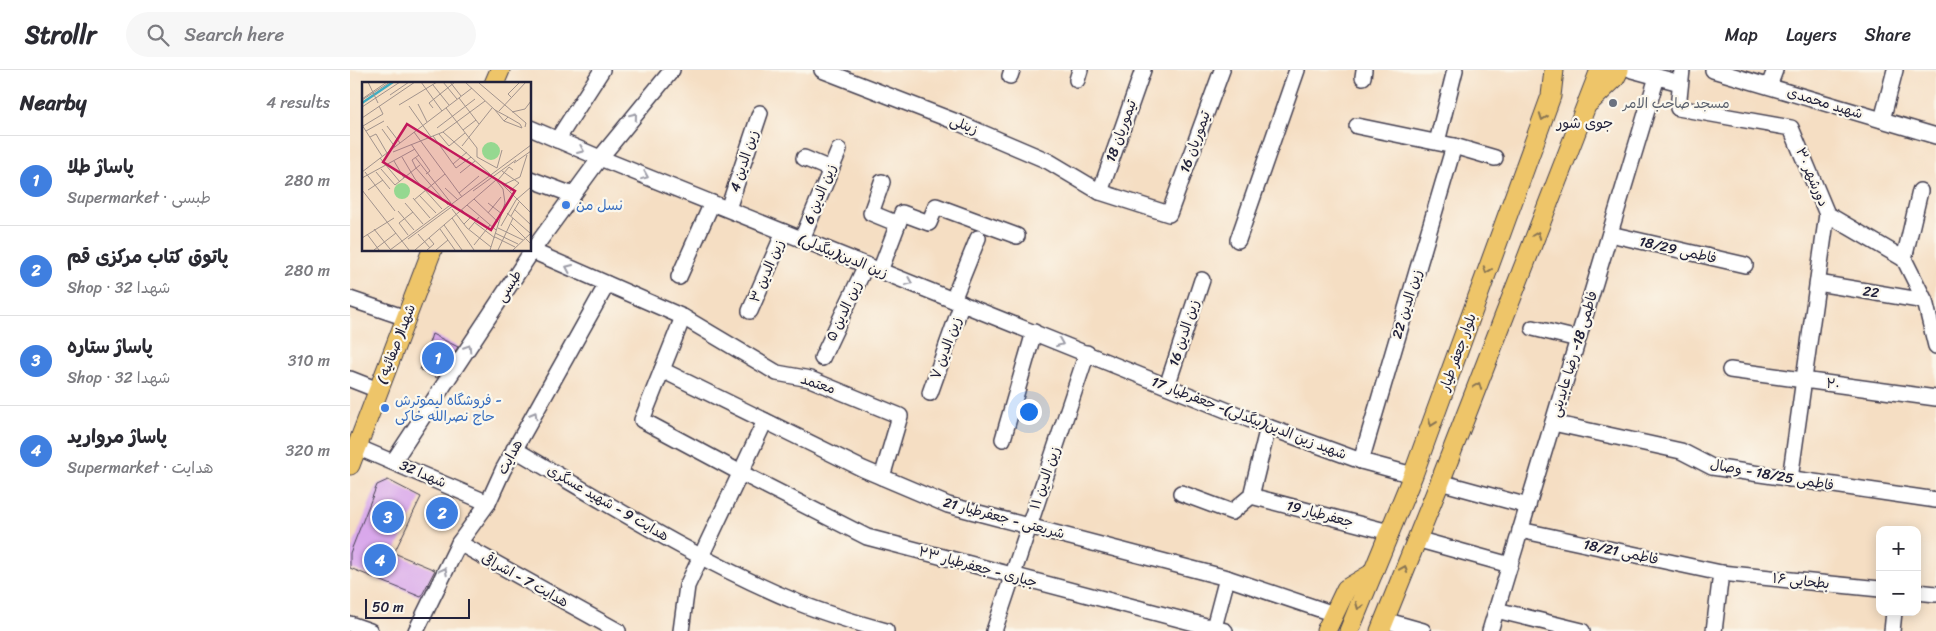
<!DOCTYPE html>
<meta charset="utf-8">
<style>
:root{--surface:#fff;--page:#f7f7f7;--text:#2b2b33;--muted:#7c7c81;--line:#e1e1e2;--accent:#1f6fb2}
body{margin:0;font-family:Sriracha,"Playpen Sans Arabic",sans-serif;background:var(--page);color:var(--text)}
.controls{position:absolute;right:15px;bottom:15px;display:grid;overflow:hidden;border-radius:10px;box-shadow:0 2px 12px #0003}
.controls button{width:45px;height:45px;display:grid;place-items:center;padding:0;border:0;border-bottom:1px solid var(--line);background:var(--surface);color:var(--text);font:25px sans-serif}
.scale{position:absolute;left:15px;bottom:12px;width:105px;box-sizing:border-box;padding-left:5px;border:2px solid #22223b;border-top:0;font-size:14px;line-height:18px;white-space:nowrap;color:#22223b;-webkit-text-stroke:4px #fbf7ec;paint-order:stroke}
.you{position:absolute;left:678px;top:341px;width:18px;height:18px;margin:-12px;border:4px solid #fff;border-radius:50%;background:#1a73e8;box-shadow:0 0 0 8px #1a73e833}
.badge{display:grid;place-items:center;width:32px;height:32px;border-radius:50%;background:var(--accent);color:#fff;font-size:16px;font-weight:700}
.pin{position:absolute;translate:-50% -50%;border:2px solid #fff;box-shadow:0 1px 5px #0006}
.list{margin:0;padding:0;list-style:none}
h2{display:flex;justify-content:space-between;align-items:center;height:65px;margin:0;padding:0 20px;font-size:21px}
h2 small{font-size:16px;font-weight:400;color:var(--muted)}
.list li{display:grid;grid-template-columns:32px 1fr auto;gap:15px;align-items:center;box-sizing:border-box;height:90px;padding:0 20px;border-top:1px solid var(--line)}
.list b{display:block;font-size:19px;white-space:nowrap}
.list p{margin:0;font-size:16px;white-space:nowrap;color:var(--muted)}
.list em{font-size:16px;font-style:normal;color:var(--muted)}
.icon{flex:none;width:28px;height:28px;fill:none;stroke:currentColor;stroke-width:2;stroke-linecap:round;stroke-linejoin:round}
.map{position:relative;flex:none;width:1586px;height:561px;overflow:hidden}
header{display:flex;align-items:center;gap:30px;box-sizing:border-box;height:70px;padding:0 25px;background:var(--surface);border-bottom:1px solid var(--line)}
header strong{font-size:24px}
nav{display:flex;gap:28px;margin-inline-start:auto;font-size:18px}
.search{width:350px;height:45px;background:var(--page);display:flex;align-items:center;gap:12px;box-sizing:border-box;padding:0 18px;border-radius:28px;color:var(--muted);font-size:19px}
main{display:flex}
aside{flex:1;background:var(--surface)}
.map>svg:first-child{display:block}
</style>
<header>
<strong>Strollr</strong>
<div class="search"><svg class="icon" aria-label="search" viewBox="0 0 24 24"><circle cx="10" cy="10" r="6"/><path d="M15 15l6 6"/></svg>Search here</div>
<nav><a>Map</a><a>Layers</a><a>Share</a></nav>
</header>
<main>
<aside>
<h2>Nearby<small>4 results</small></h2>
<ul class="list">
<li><span class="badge" style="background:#3f7fe0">1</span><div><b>پاساژ طلا</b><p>Supermarket · طبسی</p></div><em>280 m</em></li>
<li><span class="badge" style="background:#3f7fe0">2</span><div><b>پاتوق کتاب مرکزی قم</b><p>Shop · شهدا 32</p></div><em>280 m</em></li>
<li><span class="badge" style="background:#3f7fe0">3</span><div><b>پاساژ ستاره</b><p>Shop · شهدا 32</p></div><em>310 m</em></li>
<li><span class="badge" style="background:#3f7fe0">4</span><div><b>پاساژ مروارید</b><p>Supermarket · هدایت</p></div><em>320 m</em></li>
</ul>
</aside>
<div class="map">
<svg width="1586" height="561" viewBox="0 0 1586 561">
<rect width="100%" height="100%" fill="#fbf7ec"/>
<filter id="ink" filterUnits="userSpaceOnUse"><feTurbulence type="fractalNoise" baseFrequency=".02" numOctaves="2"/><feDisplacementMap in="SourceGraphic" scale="10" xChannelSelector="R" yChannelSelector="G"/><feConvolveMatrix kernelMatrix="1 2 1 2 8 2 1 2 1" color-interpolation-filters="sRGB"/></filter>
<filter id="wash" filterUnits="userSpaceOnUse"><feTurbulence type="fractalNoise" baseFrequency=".0096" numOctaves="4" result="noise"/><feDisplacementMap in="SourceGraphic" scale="20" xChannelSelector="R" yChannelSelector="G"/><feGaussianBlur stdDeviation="1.12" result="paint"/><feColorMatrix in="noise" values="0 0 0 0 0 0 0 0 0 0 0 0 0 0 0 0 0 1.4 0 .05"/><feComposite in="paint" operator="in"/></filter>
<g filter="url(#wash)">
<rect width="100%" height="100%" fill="#f5dec3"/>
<g id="blocks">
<g fill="#d9a8eb">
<path d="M82 264 108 277 87 308 70 300Z"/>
<path d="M38 410 71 427 44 483 85 500 71 527 0 498V483L27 415Z"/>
</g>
</g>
</g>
<g filter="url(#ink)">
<use href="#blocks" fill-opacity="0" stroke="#423e4f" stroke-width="1"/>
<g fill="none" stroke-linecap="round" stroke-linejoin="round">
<g stroke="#423e4f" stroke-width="18">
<g id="minor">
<path d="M472 0 609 53 698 91 750 122 819 144 872 0"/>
<path d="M1282 0 1330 13"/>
<path d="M1332 0 1328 38 1441 58 1477 144 1554 189 1575 231 1586 276"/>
<path d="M1363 0 1586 66"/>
<path d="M660 6 662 0"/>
<path d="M1013 7 1014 0"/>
<path d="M727 10 730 0"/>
<path d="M1419 16 1425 0"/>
<path d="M1532 50 1545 0"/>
<path d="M1007 56 1104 76 1145 88"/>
<path d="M180 58 250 88 918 357 1011 391 1063 405"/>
<path d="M207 70 252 0"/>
<path d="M1087 72 1105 0"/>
<path d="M454 88 480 99"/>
<path d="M180 109 223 125"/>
<path d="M532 112 521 143 548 154"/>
<path d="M750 122 793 0"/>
<path d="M378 139 410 43"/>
<path d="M1260 164 1395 195"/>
<path d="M452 169 489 80"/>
<path d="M888 170 947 0"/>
<path d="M182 181 333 247 427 303 460 309 550 346 532 407"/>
<path d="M1554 189 1570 121"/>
<path d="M530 201 552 143 579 153 586 136 667 166"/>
<path d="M329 207 362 133"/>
<path d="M1468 213 1575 231"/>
<path d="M0 229 56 248"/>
<path d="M603 230 628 168"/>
<path d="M400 241 434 162"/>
<path d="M333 247 292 350 391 403 517 467 875 561"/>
<path d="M1183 258 1228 269"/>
<path d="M472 288 516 195"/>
<path d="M312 300 513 399 598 435 877 508 984 544"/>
<path d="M1380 300 1586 328"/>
<path d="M0 309 28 320"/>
<path d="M817 316 852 210"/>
<path d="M580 323 612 233"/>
<path d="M1203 353 1331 381 1362 397 1586 430"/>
<path d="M653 369 684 262"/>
<path d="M7 377 138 433"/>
<path d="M164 379C257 433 349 492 449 533 477 544 507 553 536 561"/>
<path d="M1011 391 1104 76"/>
<path d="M43 392 182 181 250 88 322 0"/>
<path d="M1440 409 1477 144"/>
<path d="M1090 412 1178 436"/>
<path d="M831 423 882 442 901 426 918 357"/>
<path d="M901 426 1039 462"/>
<path d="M1170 460 1371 503 1530 519"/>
<path d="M1066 469 1160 495"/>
<path d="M109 473 268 561"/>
<path d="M1567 522 1586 524"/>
<path d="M1146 540 1232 561"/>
<path d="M1034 550 1073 561"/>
<path d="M0 554 20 561"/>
<path d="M66 561 109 473 138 433 153 400 257 214"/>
<path d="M331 561 337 516 415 351"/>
<path d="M644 561 737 283"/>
<path d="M863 561 877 508"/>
<path d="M1140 561 1307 7"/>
<path d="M1364 561 1371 503"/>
<path d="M1542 561 1544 542"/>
</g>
</g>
<g stroke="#423e4f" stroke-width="21">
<g id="major">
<path d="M144 14 150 0"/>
<path d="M1240 32 1265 8 1269 0"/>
<path d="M0 395 82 180"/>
<path d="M976 561 996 519 1023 503"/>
<path d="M999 561 1063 405 1201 26 1204 0"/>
<path d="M1030 561 1090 412 1250 0"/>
</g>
</g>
<use href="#minor" stroke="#fff" stroke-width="15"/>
<use href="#major" stroke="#eec569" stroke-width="19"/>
</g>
<defs><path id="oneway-chevron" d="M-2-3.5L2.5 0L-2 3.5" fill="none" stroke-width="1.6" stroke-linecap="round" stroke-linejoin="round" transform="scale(1.25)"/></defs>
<g stroke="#9c9ca7">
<use href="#oneway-chevron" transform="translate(284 46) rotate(-51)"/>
<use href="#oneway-chevron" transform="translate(231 80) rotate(23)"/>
<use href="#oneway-chevron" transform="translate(295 106) rotate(22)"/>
<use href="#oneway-chevron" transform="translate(219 198) rotate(-156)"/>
<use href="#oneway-chevron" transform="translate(559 212) rotate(22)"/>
<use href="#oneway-chevron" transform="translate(710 273) rotate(22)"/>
<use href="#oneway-chevron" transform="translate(118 278) rotate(-57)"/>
<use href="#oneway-chevron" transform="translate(184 345) rotate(-60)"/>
<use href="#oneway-chevron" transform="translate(94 501) rotate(-62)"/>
</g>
<g stroke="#887452">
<use href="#oneway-chevron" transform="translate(1193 47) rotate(110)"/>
<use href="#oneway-chevron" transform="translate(1187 165) rotate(-69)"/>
<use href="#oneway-chevron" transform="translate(1137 200) rotate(110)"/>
<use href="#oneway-chevron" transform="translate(1128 316) rotate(-69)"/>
<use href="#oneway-chevron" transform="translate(1082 353) rotate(110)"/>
<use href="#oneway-chevron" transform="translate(1054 499) rotate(-68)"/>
<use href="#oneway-chevron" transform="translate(1009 536) rotate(112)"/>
</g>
</g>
<circle fill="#6b7280" stroke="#fbf7ec" stroke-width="2" cx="1263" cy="33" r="5"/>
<g fill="#3f7fe0" stroke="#fbf7ec" stroke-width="2">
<circle cx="216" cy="135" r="5"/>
<circle cx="35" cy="338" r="5"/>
</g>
<g text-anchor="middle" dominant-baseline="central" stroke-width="4.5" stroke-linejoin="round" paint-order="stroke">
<g font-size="14" fill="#5b616d" stroke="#fbf7ec" text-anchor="start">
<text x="1273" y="33">مسجد صاحب الامر</text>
</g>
<g font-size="14" fill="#22223b" stroke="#fbf7ec">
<text transform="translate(1475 33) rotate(17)">شهید محمدی</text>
<text transform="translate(614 55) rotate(22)">زینلی</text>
<text transform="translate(771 61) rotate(-70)">تیموریان 18</text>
<text transform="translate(845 72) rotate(-70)">تیموریان 16</text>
<text transform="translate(394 91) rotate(-72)">زین الدین 4</text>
<text transform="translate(1462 107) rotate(67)">دورشهر ۳۰</text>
<text transform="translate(470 124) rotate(-68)">زین الدین 6</text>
<text transform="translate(1328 180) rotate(13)">فاطمی 18/29</text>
<text transform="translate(493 186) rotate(22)">زین الدین(بیگدلی)</text>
<text transform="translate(417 201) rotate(-67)">زین الدین ۳</text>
<text transform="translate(159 216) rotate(-57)">طبسی</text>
<text transform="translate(1521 222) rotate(9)">22</text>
<text transform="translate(1057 234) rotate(-73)">زین الدین 22</text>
<text transform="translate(494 241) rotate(-65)">زین الدین ۵</text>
<text transform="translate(834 263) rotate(-72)">زین الدین 16</text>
<text transform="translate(46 274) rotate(-69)">شهدا( صفائیه )</text>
<text transform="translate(596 278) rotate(-70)">زین الدین ۷</text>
<text transform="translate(1108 282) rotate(-70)">بلوار جعفر طیار</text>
<text transform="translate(1224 284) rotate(-73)">فاطمی 18- رضا عابدینی</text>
<text transform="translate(468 314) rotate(18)">معتمد</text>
<text transform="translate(1483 314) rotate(8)">۲۰</text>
<text transform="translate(899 348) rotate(21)">شهید زین الدین(بیگدلی)- جعفرطیار 17</text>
<text transform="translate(160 387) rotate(-62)">هدایت</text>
<text transform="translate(73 404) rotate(23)">شهدا 32</text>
<text transform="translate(1422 405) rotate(10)">فاطمی 18/25 - وصال</text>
<text transform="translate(695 408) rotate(-71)">زین الدین ۱۱</text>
<text transform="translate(258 433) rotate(30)">هدایت 9 - شهید عسگری</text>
<text transform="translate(970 444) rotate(15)">جعفرطیار 19</text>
<text transform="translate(654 448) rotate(15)">شریعتی - جعفرطیار 21</text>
<text transform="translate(1271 482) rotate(12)">فاطمی 18/21</text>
<text transform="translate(628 497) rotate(15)">جباری - جعفرطیار ۲۳</text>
<text transform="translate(175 510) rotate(29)">هدایت 7 - اشراقی</text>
<text transform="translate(1451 511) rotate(6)">بطحایی ۱۶</text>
</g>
<g font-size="14" fill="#366cbe" stroke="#fbf7ec" text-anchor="start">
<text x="226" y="135">نسل من</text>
<text x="45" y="330">فروشگاه لیموترش -<tspan x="45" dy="16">حاج نصرالله خاکی</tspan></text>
</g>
<g font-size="15" fill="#22223b" stroke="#fbf7ec">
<text x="1235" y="53">جوی شور</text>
</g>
</g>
<g transform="translate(12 12)">
<rect width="169" height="169" fill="#f5dec3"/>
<path d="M120 69a9 9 0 1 1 18 0a9 9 0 1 1-18 0ZM32 109a8 8 0 1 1 16 0a8 8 0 1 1-16 0Z" fill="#95d890"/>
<path fill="none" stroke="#41acc1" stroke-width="2.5" d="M0 21 31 0"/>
<path fill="none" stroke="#a1938d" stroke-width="1" d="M6 0 16 21M59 0 80 29M81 0 95 17M88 0 99 14M103 0 133 28M117 1 164 41 163 45M71 3 87 23M28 13 47 0M149 15 146 12 158 0M97 16 117 42M0 17 25 0M0 18 28 0M56 22 65 40M37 23 75 0M47 24 69 55M0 25 38 0M71 26 67 21 93 0M84 26 115 66V75L135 86M137 29 164 0M150 30 163 27 169 19M146 35 158 42 160 46 142 39ZM0 36 53 0M142 39 133 28 146 35M0 43 20 74M1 44 21 32 17 24M25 44 38 61M75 46 113 17M20 47 33 65M101 48 114 38M4 49 22 39M52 50 100 115M81 50 128 92M77 52 87 64 103 51M71 54 94 86 109 75M8 55 14 52 25 71M49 62 68 89 64 92M100 64 130 26M31 70 81 50 123 19M57 73 50 78 54 86 86 123M40 75 53 97 80 127M53 75 89 121M18 76 38 100M32 79 42 96M152 81 169 69M91 82 105 70M135 86 140 68M19 87 33 103 58 83M140 89 157 101 147 110M0 90 110 6M3 90 33 129M14 90 28 107M98 91 113 79M158 95 165 73M0 96 53 67M136 98 169 131M136 98 147 85 151 88M141 103 158 95M83 106 96 118M0 108 47 168M6 108 21 98M111 109 154 78M97 111 117 94M57 113 74 131M51 116 68 136M112 117 137 141M52 118 83 92M43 121 61 142M126 121 140 132M105 123 134 148M90 127 105 146 129 165M152 127 169 143M100 128 108 136 102 142M36 129 52 148M126 131 139 115M145 131 168 151M149 134 157 120M90 136 112 168M112 140 133 156M149 142 169 162M82 143 100 168M139 144 154 118 169 105M136 146 161 158M12 147 28 167M78 147 93 168M107 147 117 135M133 151 156 162M5 152 17 168M56 152 68 166M46 153 37 141 51 130M133 155 153 165M0 156 32 136M46 157 92 123M112 163 128 143M12 168 34 151M28 168 169 63M53 168 134 98M65 168 72 162 67 156M74 168 86 158M128 168 143 121 141 107 134 98M136 168 151 136M151 168 169 151"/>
<path fill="#c2185b" fill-opacity="0.15" stroke="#c2185b" stroke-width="2.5" d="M45 42 153 109 129 148 21 80Z"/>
<rect width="169" height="169" fill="none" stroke="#22223b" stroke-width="2.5"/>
</g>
</svg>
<div class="controls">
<button>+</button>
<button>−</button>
</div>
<div class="scale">50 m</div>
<div class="you"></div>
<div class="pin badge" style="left:88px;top:288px;background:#3f7fe0">1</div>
<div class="pin badge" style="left:92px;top:443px;background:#3f7fe0">2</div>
<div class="pin badge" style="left:38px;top:447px;background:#3f7fe0">3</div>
<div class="pin badge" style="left:30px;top:490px;background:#3f7fe0">4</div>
</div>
</main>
